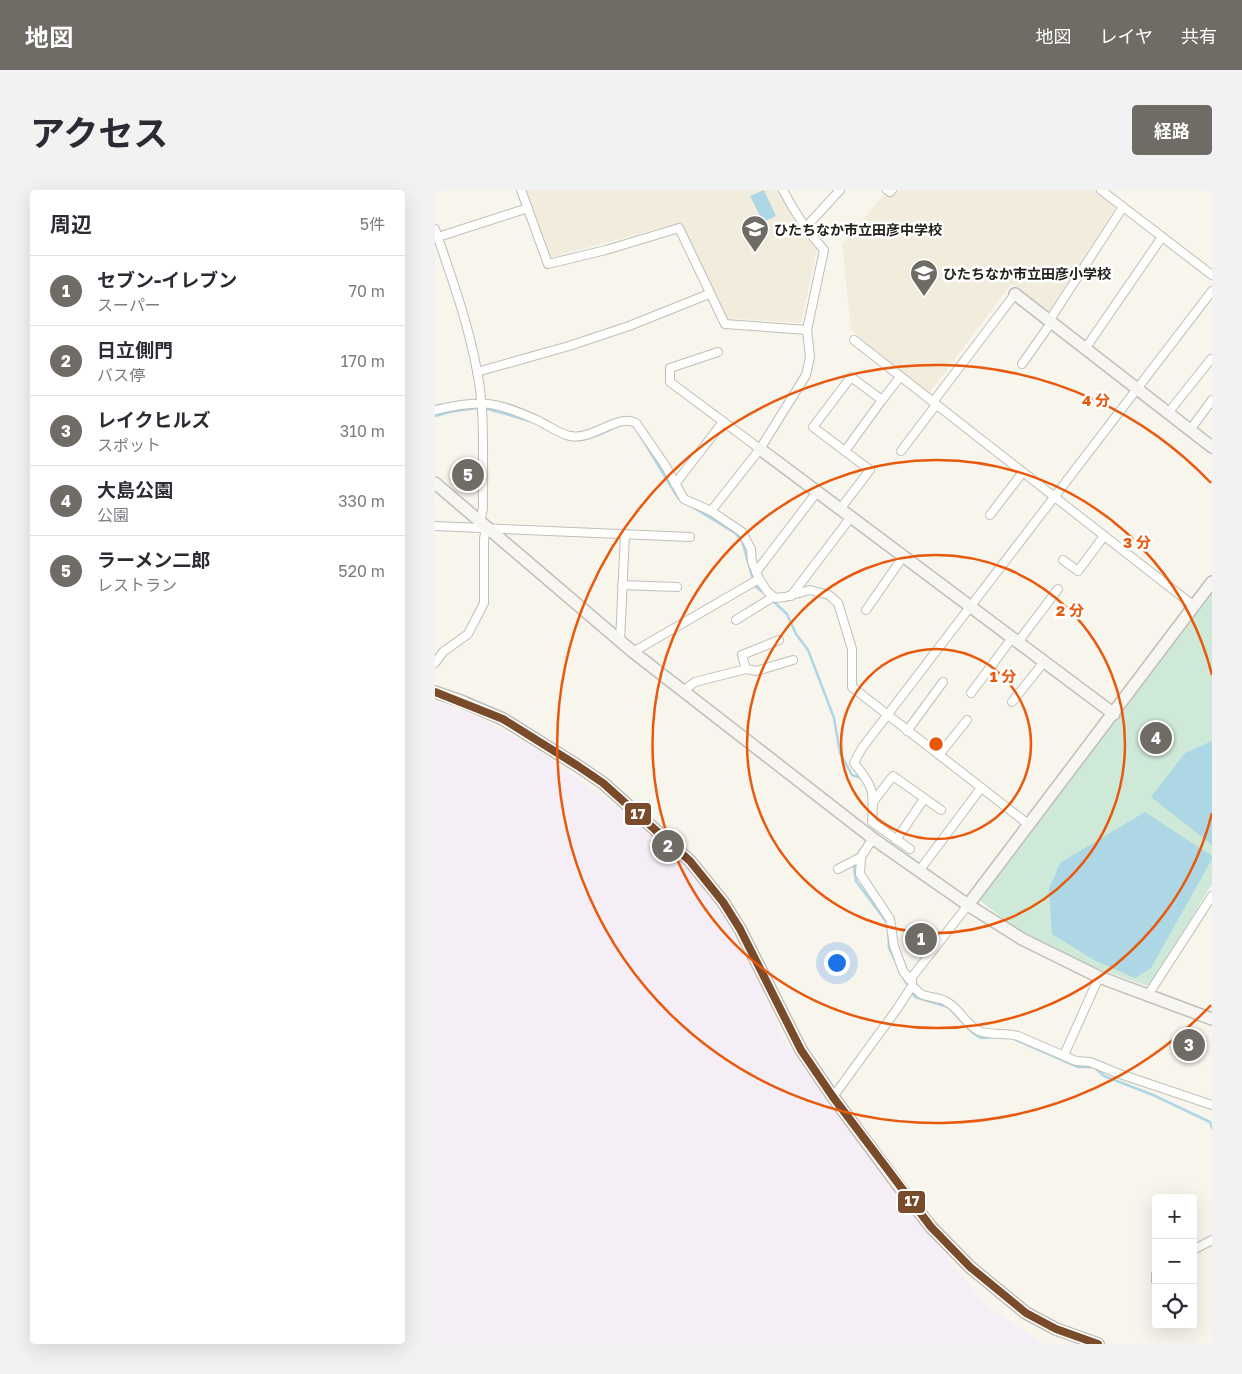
<!DOCTYPE html>
<html lang="ja">
<meta charset="utf-8">
<style>
:root{--surface:#fff;--page:#f2f2f3;--text:#2b2b33;--muted:#7c7c81;--line:#e1e1e2;--accent:#6e6c65}
body{margin:0;font-family:"Golos Text","Noto Sans JP",sans-serif;background:var(--page);color:var(--text)}
.controls{position:absolute;right:15px;bottom:15px;display:grid;overflow:hidden;border-radius:5px;box-shadow:0 5px 20px #0002}
.controls button{width:45px;height:45px;display:grid;place-items:center;padding:0;border:0;border-bottom:1px solid var(--line);background:var(--surface);color:var(--text);font:25px sans-serif}
.you{position:absolute;left:401px;top:772px;width:18px;height:18px;margin:-12px;border:4px solid #fff;border-radius:50%;background:#1a73e8;box-shadow:0 0 0 8px #1a73e833}
.badge{display:grid;place-items:center;width:32px;height:32px;border-radius:50%;background:var(--accent);color:#fff;font-size:16px;font-weight:700}
.pin{position:absolute;translate:-50% -50%;border:2px solid #fff;box-shadow:0 1px 5px #0006}
.list{margin:0;padding:0;list-style:none}
h2{display:flex;justify-content:space-between;align-items:center;height:65px;margin:0;padding:0 20px;font-size:21px}
h2 small{font-size:16px;font-weight:400;color:var(--muted)}
.list li{display:grid;grid-template-columns:32px 1fr auto;gap:15px;align-items:center;box-sizing:border-box;height:70px;padding:0 20px;border-top:1px solid var(--line)}
.list b{display:block;font-size:19px;white-space:nowrap}
.list p{margin:0;font-size:16px;white-space:nowrap;color:var(--muted)}
.list em{font-size:16px;font-style:normal;color:var(--muted)}
.icon{flex:none;width:28px;height:28px;fill:none;stroke:currentColor;stroke-width:2;stroke-linecap:round;stroke-linejoin:round}
.map{position:relative;flex:none;width:777px;height:1154px;overflow:hidden;border-radius:5px}
header{display:flex;align-items:center;gap:30px;box-sizing:border-box;height:70px;padding:0 25px;background:var(--accent);color:#fff}
header strong{font-size:24px}
nav{display:flex;gap:28px;margin-inline-start:auto;font-size:18px}
.intro{display:flex;align-items:center;justify-content:space-between;box-sizing:border-box;height:120px;padding:0 30px}
h1{margin:0;font-size:35px}
.button{padding:12px 22px;border-radius:5px;background:var(--accent);color:#fff;font-size:18px;font-weight:700}
main{display:flex;gap:30px;padding:0 30px}
aside{flex:1;background:var(--surface);border-radius:5px;box-shadow:0 5px 20px #0002}
.map>svg:first-child{display:block}
</style>
<header>
<strong>地図</strong>
<nav><a>地図</a><a>レイヤ</a><a>共有</a></nav>
</header>
<div class="intro"><h1>アクセス</h1><a class="button">経路</a></div>
<main>
<aside>
<h2>周辺<small>5件</small></h2>
<ul class="list">
<li><span class="badge">1</span><div><b>セブン-イレブン</b><p>スーパー</p></div><em>70 m</em></li>
<li><span class="badge">2</span><div><b>日立側門</b><p>バス停</p></div><em>170 m</em></li>
<li><span class="badge">3</span><div><b>レイクヒルズ</b><p>スポット</p></div><em>310 m</em></li>
<li><span class="badge">4</span><div><b>大島公園</b><p>公園</p></div><em>330 m</em></li>
<li><span class="badge">5</span><div><b>ラーメン二郎</b><p>レストラン</p></div><em>520 m</em></li>
</ul>
</aside>
<div class="map">
<svg width="777" height="1154" viewBox="0 0 777 1154">
<rect width="100%" height="100%" fill="#f8f5ed"/>
<g fill="#f1ecdc">
<path d="M89 0H344L357 27 382 58 366 133 291 128 243 33 114 68Z"/>
<path d="M463 0H661L682 16 614 121 576 94 493 205 416 140 407 54 449 5Z"/>
</g>
<path fill="#f6eef6" d="M0 511 45 528 97 556 177 613 250 676 289 727 327 799 351 854 460 1004 550 1114 608 1154H0Z"/>
<path fill="#cee9d8" d="M777 401V694L715 797 658 777 589 745 543 709Z"/>
<g fill="#aed7e5">
<path d="M329 0 341 26 328 32 315 6Z"/>
<path d="M777 551V655L716 607 750 563Z"/>
<path d="M710 622 777 666V669L716 778 700 788 659 770 617 744 614 699 625 673Z"/>
</g>
<g fill="none" stroke-linecap="round" stroke-linejoin="round">
<g stroke="#aed7e5" stroke-width="2.5">
<path d="M53 219 95 231"/>
<path d="M0 226 19 221 42 218"/>
<path d="M202 240 243 308 300 343 307 351 317 386"/>
<path d="M136 249C150 252 163 245 176 239"/>
<path d="M321 397 334 407"/>
<path d="M338 411 352 424 361 444 373 460 399 528 405 563 417 585 429 589"/>
<path d="M421 667 433 649"/>
<path d="M420 672 419 678 421 691 453 734 454 758 463 776"/>
<path d="M466 784 480 807 513 817 539 844 546 848 561 847"/>
<path d="M579 849 643 877H659L669 886 718 905 775 932 777 938"/>
</g>
<g stroke="#c0beb8" stroke-width="10">
<g id="street">
<path d="M86 0 113 74 171 60 244 38 290 134 372 140"/>
<path d="M452 0 455 2 457 0"/>
<path d="M666 0 777 85"/>
<path d="M370 38 405 0"/>
<path d="M0 39C16 86 33 132 42 181 51 225 47 272 48 318L45 332"/>
<path d="M3 47 93 18"/>
<path d="M614 131 688 17"/>
<path d="M419 150 759 416"/>
<path d="M650 159 727 47"/>
<path d="M283 162 235 178V192L325 259"/>
<path d="M587 174 616 133"/>
<path d="M42 182 134 156 194 136 274 104"/>
<path d="M498 212 580 104"/>
<path d="M0 220C47 209 60 211 104 231 114 236 125 244 135 246 157 251 183 223 201 233L230 275 249 309 276 321 307 342 316 359 317 372 324 389 332 401 340 408 350 407 375 400 394 405 403 413 417 459V497L593 634"/>
<path d="M733 223 776 169"/>
<path d="M755 240 777 210"/>
<path d="M410 261 447 210"/>
<path d="M466 261 501 215"/>
<path d="M240 294 288 232"/>
<path d="M405 319 435 280 378 237 416 187 447 210 465 187"/>
<path d="M276 321 325 259 371 185 375 167 372 140 389 60C372 40 360 24 348 0"/>
<path d="M555 325 588 282"/>
<path d="M0 336 255 347"/>
<path d="M628 370 643 381 669 346"/>
<path d="M321 382 382 302"/>
<path d="M187 395 242 397"/>
<path d="M356 406 416 327"/>
<path d="M431 420 468 367"/>
<path d="M301 430 338 407"/>
<path d="M185 451 190 344"/>
<path d="M583 452 623 399"/>
<path d="M198 462 324 389"/>
<path d="M0 473 8 462 33 444 49 413V349L51 337"/>
<path d="M311 479 321 481 358 470"/>
<path d="M248 501 260 492 311 479 307 465 344 450"/>
<path d="M536 503 577 448"/>
<path d="M577 512 609 472"/>
<path d="M472 541 508 492"/>
<path d="M504 565 532 530"/>
<path d="M438 612 458 586 506 620"/>
<path d="M438 648 426 667 425 684 455 729 459 756 468 781 474 789H477"/>
<path d="M461 650 489 609"/>
<path d="M475 659 437 632C439 601 439 597 419 573L427 558 777 101"/>
<path d="M403 679 426 667"/>
<path d="M484 681 546 598"/>
<path d="M477 796C480 798 483 802 486 804 494 808 505 807 512 812 525 819 531 835 544 841 556 846 571 842 583 846L641 871 655 872 682 883 777 915"/>
<path d="M713 805 777 706"/>
<path d="M629 865 664 787"/>
<path d="M398 907 462 819 477 796V787L533 715"/>
<path d="M758 1060 777 1050"/>
<path d="M721 1084V1091"/>
</g>
</g>
<g stroke="#c0beb8" stroke-width="14">
<g id="secondary">
<path d="M580 104 777 257"/>
<path d="M325 259 679 524"/>
<path d="M0 293 198 462 440 650 533 715 587 749 664 787 777 829"/>
<path d="M0 502 26 511 68 529 143 576 168 593 255 671 288 712 305 739 366 860 398 907 466 999 496 1037 535 1077 591 1123 621 1139 663 1154"/>
<path d="M533 715 777 392"/>
</g>
</g>
<use href="#street" stroke="#fefefc" stroke-width="8"/>
<use href="#secondary" stroke="#f8f6f2" stroke-width="11"/>
<g stroke="#fff" stroke-width="11">
<path id="bus-1" d="M0 502 68 529 143 576 168 593 255 671 288 712 305 739 366 860 398 907 496 1037 535 1077 591 1123 621 1139 663 1154"/>
</g>
<use href="#bus-1" stroke="#7a4b2a" stroke-width="8"/>
</g>
<g fill="none" stroke="#e8590c" stroke-width="2.5">
<circle cx="501" cy="554" r="95"/>
<circle cx="501" cy="554" r="189"/>
<path d="M777 623A284 284 0 1 1 777 485"/>
<path d="M776 815A379 379 0 1 1 776 293"/>
</g>
<defs>
<g id="school-pin" transform="scale(1.4375)"><path d="M0 17L-7.5 6A9.5 9.5 0 1 1 7.5 6Z" fill="#6e6c65" stroke="#fff"/><path d="M0-5L7-2L0 1L-7-2ZM-4 1L0 2.5L4 1V4Q0 6-4 4Z" fill="#fff"/></g>
</defs>
<g fill-rule="evenodd">
<use href="#school-pin" x="320" y="39"/>
<use href="#school-pin" x="489" y="83"/>
</g>
<g text-anchor="middle" dominant-baseline="central" stroke-width="5" stroke-linejoin="round" paint-order="stroke">
<g font-size="14" font-weight="bold" fill="#23221c" stroke="#fff" text-anchor="start">
<text x="339" y="39">ひたちなか市立田彦中学校</text>
<text x="508" y="83">ひたちなか市立田彦小学校</text>
</g>
</g>
<circle cx="501" cy="554" r="8" fill="#e8590c" stroke="#fff" stroke-width="2.5"/>
<g font-size="15" text-anchor="middle" font-weight="bold" fill="#e8590c" stroke="#fff" stroke-width="5" stroke-linejoin="round" paint-order="stroke">
<text x="661" y="216">4 分</text>
<text x="702" y="358">3 分</text>
<text x="635" y="426">2 分</text>
<text x="568" y="492">1 分</text>
</g>
<g stroke="#fff" stroke-width="2">
<rect x="189" y="612" width="28" height="24" rx="5" fill="#7a4b2a"/>
<rect x="462" y="1000" width="29" height="24" rx="5" fill="#7a4b2a"/>
</g>
<g font-size="14" text-anchor="middle" font-weight="bold" fill="#fff">
<text x="203" y="629">17</text>
<text x="477" y="1016">17</text>
</g>
</svg>
<div class="controls">
<button>+</button>
<button>−</button>
<button><svg class="icon" aria-label="locate" viewBox="0 0 24 24"><circle cx="12" cy="12" r="6"/><path d="M12 2v4M12 18v4M2 12h4M18 12h4"/></svg></button>
</div>
<div class="you"></div>
<div class="pin badge" style="left:486px;top:749px">1</div>
<div class="pin badge" style="left:233px;top:656px">2</div>
<div class="pin badge" style="left:754px;top:855px">3</div>
<div class="pin badge" style="left:721px;top:548px">4</div>
<div class="pin badge" style="left:33px;top:285px">5</div>
</div>
</main>
